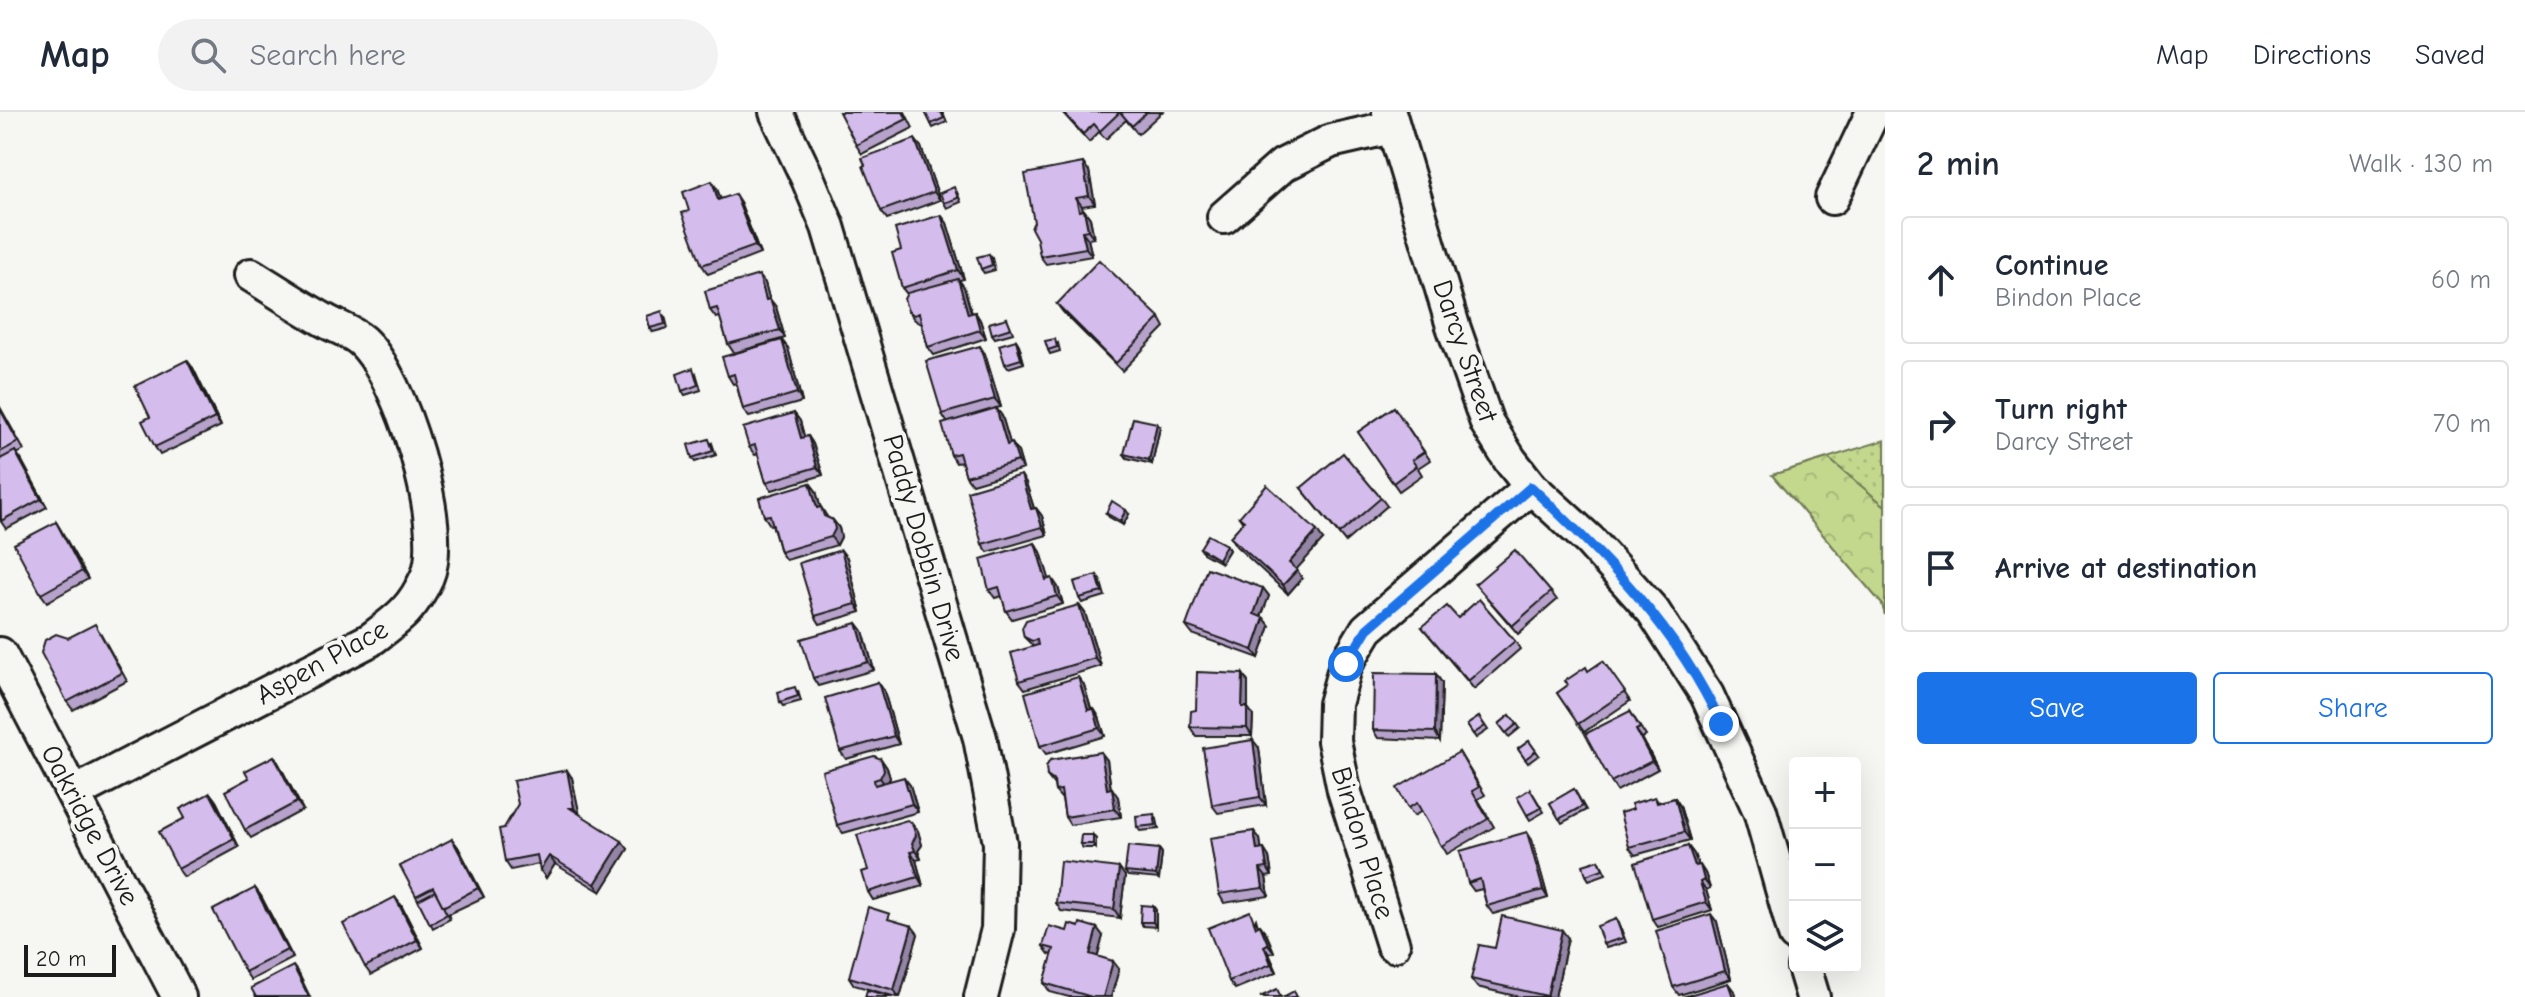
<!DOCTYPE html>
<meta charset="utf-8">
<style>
:root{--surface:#fff;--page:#f2f2f3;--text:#1f2937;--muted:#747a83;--line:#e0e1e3;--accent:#1a73e8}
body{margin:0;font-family:"Comic Neue",sans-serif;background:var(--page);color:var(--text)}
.controls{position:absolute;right:24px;bottom:24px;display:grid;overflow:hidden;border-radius:8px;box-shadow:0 8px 32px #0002}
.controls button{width:72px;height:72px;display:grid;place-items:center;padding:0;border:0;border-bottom:2px solid var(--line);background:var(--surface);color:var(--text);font:40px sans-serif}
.scale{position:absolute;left:24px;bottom:20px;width:92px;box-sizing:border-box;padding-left:8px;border:4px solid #1c1c1c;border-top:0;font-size:22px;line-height:28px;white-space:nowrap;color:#1c1c1c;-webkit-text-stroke:6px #f6f6f2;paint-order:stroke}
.stop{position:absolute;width:24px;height:24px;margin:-18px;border:6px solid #1a73e8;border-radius:50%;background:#fff}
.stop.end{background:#1a73e8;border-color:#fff;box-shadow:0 2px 8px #0008}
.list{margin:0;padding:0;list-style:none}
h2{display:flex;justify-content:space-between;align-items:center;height:104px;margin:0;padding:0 32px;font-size:34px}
h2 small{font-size:26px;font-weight:400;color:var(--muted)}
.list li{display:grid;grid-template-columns:52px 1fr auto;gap:24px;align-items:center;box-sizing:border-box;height:128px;margin:0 16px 16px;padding:0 16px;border:2px solid var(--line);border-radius:8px}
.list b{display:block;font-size:30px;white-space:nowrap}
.list p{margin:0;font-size:26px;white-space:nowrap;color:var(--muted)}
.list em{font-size:26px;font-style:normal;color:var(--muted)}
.actions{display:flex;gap:16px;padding:24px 32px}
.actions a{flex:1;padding:18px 0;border:2px solid var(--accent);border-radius:8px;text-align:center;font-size:28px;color:var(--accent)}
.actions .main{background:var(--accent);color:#fff}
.icon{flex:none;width:44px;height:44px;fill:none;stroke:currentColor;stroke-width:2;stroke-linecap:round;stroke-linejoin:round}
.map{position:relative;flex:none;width:1885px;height:885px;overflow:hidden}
header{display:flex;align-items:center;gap:48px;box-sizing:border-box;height:112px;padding:0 40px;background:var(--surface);border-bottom:2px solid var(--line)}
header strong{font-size:38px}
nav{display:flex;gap:44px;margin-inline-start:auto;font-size:28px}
.search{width:560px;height:72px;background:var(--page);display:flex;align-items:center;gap:20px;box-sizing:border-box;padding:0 28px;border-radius:44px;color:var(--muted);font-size:30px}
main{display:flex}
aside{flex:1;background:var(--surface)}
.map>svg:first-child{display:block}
</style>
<header>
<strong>Map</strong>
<div class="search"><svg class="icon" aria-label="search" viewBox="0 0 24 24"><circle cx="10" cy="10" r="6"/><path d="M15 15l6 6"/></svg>Search here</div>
<nav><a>Map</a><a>Directions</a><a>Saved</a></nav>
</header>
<main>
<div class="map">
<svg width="1885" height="885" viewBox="0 0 1885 885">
<defs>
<pattern id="grass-dots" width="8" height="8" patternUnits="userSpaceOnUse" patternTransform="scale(2)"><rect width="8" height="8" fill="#c3d88d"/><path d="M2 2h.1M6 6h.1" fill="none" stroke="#a7b979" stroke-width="1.8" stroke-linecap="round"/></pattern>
<pattern id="forest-crowns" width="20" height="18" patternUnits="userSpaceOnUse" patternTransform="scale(2)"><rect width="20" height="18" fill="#c3d88d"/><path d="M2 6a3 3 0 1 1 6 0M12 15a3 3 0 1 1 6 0" fill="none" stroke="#a7b979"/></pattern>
</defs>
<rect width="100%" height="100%" fill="#f6f6f2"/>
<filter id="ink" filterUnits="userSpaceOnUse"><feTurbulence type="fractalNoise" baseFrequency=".0125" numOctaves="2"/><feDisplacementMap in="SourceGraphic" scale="16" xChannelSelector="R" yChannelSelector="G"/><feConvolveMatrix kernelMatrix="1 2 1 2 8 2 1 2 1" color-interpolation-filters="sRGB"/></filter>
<g filter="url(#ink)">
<path fill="url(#grass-dots)" stroke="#707a54" stroke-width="2" d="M1885 328V503L1882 492 1772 363Z"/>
<path fill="url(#forest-crowns)" stroke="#707a54" stroke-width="2" d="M1828 346 1885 394V503L1882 492 1772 363Z"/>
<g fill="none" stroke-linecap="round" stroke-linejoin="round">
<g stroke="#1c1c1c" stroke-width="38">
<g id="minor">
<path d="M776 0 808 67 828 115 980 626 1000 731 998 817 981 885"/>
<path d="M1389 0 1453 214 1487 311 1510 348 1531 375 1590 429 1653 499 1707 583 1760 699 1795 823"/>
<path d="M1832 86 1873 0"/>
<path d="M1224 105 1283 53 1331 29 1392 15"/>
<path d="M0 542 179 885"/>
<path d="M74 681 370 528C398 507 412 498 427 465 448 416 401 265 362 229 352 220 336 215 324 208 299 194 275 178 251 163"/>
<path d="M1393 833 1344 678 1334 629 1335 592 1346 552 1367 517 1531 375"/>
<path d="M1804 855 1813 885"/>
</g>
</g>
<use href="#minor" stroke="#f6f6f2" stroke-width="32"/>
</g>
<g fill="#b6a2cb" stroke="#1c1c1c" stroke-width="2">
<path d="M905 0 913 16 862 42 856 33Z"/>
<path d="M942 0 947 10 933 16 931 12Z"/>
<path d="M1062 0H1162L1138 22 1126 8 1106 27 1099 20 1089 30Z"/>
<path d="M921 35 940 88 887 107 881 99Z"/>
<path d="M1089 59 1095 92 1082 94 1083 99 1084 98 1090 106 1094 126 1088 127 1092 144 1046 152 1040 144Z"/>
<path d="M717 77 721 87 740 90 760 142 708 162 702 153 689 99Z"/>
<path d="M957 80 961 90 947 96 944 91Z"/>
<path d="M941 103 947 111 964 167 959 168 964 175 972 201 975 200 980 208 986 226 934 243 928 235 921 210 919 211 914 207 908 199 907 182 902 176 901 138Z"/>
<path d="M989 142 992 146 995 158 984 161 981 157Z"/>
<path d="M765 171 769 187 776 195 785 226 734 241 728 232 720 205 716 206 710 198Z"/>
<path d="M1057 192 1160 206 1165 215 1122 259 1063 200Z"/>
<path d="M665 204 668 216 653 220 650 216Z"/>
<path d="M1007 206 1013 221 995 226 992 222Z"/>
<path d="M1016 228 1019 233 1024 251 1008 256 1005 252Z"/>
<path d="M1058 231 1060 239 1050 242 1048 238Z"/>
<path d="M788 236 802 290 749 305 743 297 736 271 733 272 728 264Z"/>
<path d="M985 242 1001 295 996 296 1002 304 1010 332 1018 340 1023 357 972 372 966 364 962 350 956 351 951 343 947 310 942 302Z"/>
<path d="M193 256 221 314 160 343 155 335 150 305Z"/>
<path d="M696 261 701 278 685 283 682 279Z"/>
<path d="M0 295 24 338 17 342 47 395 6 417 0 408Z"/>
<path d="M1394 295 1430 348 1418 356 1422 363 1399 379 1358 320Z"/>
<path d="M794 301 800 309 804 325 808 324 813 332 823 363 772 378 766 370 758 342 755 343 749 335Z"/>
<path d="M1160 315 1152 352 1127 346 1124 342Z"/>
<path d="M712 331 716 343 695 350 692 346Z"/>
<path d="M810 371 816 379 820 395H821L828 406 833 408 839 416 841 425 837 433 786 448 780 440 772 412 770 413 764 404Z"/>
<path d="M1026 371 1034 396H1036L1042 404 1047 423 988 440 982 432Z"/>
<path d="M1301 376 1381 386 1387 394 1345 430Z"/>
<path d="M1106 401 1129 402 1123 413 1109 405Z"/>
<path d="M1239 405 1323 428 1296 457 1302 466 1288 482 1236 434 1230 425 1243 411Z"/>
<path d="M56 410 88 467 47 490 41 482Z"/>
<path d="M1035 431 1041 440 1049 467 1058 475 1063 492 1012 507 1006 499 1002 484 995 486 989 478Z"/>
<path d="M1226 433 1229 438 1221 451 1203 441 1200 436Z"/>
<path d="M847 446 861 500 820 512 815 504Z"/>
<path d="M1097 463 1100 467 1105 484 1082 491 1079 486Z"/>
<path d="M1475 472 1551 480 1557 488 1518 522Z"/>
<path d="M1263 476 1269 484 1261 505 1264 506 1270 514 1259 546 1192 522 1186 514Z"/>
<path d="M1079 493 1085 501 1101 554 1025 577 1019 569 1033 534 1024 525Z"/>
<path d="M1458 506 1515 529 1520 537 1474 577 1422 515Z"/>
<path d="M857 511 863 519 874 558 818 574 813 566Z"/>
<path d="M100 520 127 569 73 598 67 590 68 526Z"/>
<path d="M1603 549 1630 589 1584 620 1557 581Z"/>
<path d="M1243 562 1248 570V596L1253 603 1252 624H1196L1190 615Z"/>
<path d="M1436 562 1442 571 1440 629 1378 626 1373 618Z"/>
<path d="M878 570 884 579 899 632 846 647 840 639Z"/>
<path d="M1084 573 1091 597H1094L1099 605 1105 624 1046 642 1040 634Z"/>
<path d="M798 579 801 589 783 594 780 590Z"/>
<path d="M1630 599 1646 624 1642 626 1658 657 1617 679 1611 670Z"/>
<path d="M1510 603 1520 616 1509 625 1499 612Z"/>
<path d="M1479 605 1488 618 1476 626 1467 613Z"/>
<path d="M1529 629 1539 643 1528 651 1518 637Z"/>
<path d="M1259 636 1266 693 1218 701 1212 693Z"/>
<path d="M1459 640 1485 683 1478 687 1494 715 1447 742 1422 699 1414 704 1408 696Z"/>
<path d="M274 644 279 652 303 698 251 726 245 718 249 666Z"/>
<path d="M881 647 887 656 890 666 889 669 910 673 918 700 843 721 837 713Z"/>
<path d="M1107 648 1111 677 1118 685 1121 705 1070 713 1065 705 1062 687 1055 679 1054 673 1047 664Z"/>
<path d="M572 666 579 702 628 737 601 780 555 752 546 766 539 752 511 758 505 749 504 716Z"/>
<path d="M1530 677 1544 700 1530 708 1527 703Z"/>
<path d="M1574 677 1586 698 1562 711 1550 691Z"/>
<path d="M210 681 216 689 239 735 184 765 178 757 185 706Z"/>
<path d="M1655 685 1658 690 1675 686 1680 694 1690 728 1635 743 1629 735 1633 697Z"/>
<path d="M1154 702 1157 707 1159 717 1140 719 1137 715Z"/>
<path d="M912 711 918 719 922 733 918 739 921 747 916 748 923 774 873 788 868 780V758Z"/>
<path d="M452 727 458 735 484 785 448 802 450 807 433 816 416 784Z"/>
<path d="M1096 727V736H1083L1080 732Z"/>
<path d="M1260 727 1261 737 1269 745 1272 764 1266 765 1269 784 1224 791 1219 782Z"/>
<path d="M1532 728 1548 786 1493 802 1487 794 1482 777 1474 779 1468 771Z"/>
<path d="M1688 734 1694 742 1698 753 1705 761 1710 776 1706 778 1712 798 1658 815 1652 807Z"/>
<path d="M1159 737 1162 741 1159 767 1128 764 1125 760Z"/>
<path d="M1599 748 1606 762 1589 768 1586 763Z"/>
<path d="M1125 764 1120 806 1061 799 1056 791Z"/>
<path d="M255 776 261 784 293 846 251 868 245 860Z"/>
<path d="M401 793 423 836 371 863 365 855Z"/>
<path d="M1153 794 1156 798V815L1143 814 1140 810Z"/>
<path d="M1256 807 1258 814 1260 813 1266 821 1274 840 1269 842 1277 860 1235 877 1229 869Z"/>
<path d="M1616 807 1619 811 1626 830 1606 836 1603 832Z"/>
<path d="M895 809 918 822 900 885H896L854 873 849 865Z"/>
<path d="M1717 810 1731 867 1679 883 1673 875Z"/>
<path d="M1079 815 1097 816 1103 824 1097 844 1119 857 1111 885H1069L1050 880 1044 871 1053 843 1049 842 1043 834 1067 819Z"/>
<path d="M1568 826 1555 885H1520L1477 875 1471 867 1495 836Z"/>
</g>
<g fill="#9484a5" stroke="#1c1c1c" stroke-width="2">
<path d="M915 27 921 35 940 88 934 80Z"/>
<path d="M1083 51 1089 59 1095 92 1089 84Z"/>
<path d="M712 69 717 77 724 96 718 88Z"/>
<path d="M735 82 740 90 760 142 755 134Z"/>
<path d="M1076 86 1082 94 1085 107 1079 99Z"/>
<path d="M1084 98 1090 106 1094 126 1088 118Z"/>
<path d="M941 103 947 111 964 167 958 158Z"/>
<path d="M1082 119 1088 127 1092 144 1086 136Z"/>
<path d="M759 163 765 171 772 196 766 188Z"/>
<path d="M958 167 964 175 974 210 968 202Z"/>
<path d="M770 187 776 195 785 226 780 218Z"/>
<path d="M975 200 980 208 986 226 980 218Z"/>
<path d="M782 228 788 236 802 290 797 281Z"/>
<path d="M1016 228 1019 233 1024 251 1021 247Z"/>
<path d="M980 234 985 242 1001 295 995 287Z"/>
<path d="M187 248 193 256 221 314 215 306Z"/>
<path d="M996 296 1002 304 1013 341 1007 333Z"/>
<path d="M794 301 800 309 807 334 801 326Z"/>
<path d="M1157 311 1160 315 1152 352 1149 348Z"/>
<path d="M808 324 813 332 823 363 817 355Z"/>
<path d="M1012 331 1018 340 1023 357 1018 349Z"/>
<path d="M15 339 21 347 47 395 41 387Z"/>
<path d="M1021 363 1026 371 1037 406 1031 397Z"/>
<path d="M810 371 816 379 823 404 817 396Z"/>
<path d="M1036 396 1042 404 1047 423 1042 415Z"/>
<path d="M1126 398 1129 402 1123 413 1120 409Z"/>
<path d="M833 408 839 416 841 425 837 433 831 425Z"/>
<path d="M56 410 61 418 88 467 82 459Z"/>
<path d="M1317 419 1323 428 1295 459 1289 451Z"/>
<path d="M1035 431 1041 440 1052 476 1046 468Z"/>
<path d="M1226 433 1229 438 1221 451 1218 447Z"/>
<path d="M841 438 847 446 861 500 856 492Z"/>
<path d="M1297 458 1302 466 1288 482 1283 473Z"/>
<path d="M1052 466 1058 475 1063 492 1057 484Z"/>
<path d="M1263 476 1269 484 1259 510 1254 502Z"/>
<path d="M1079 493 1085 501 1101 554 1095 546Z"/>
<path d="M1264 506 1270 514 1259 546 1253 538Z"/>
<path d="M857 511 863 519 874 558 868 550Z"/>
<path d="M1243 562 1248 570V596L1253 603 1252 624 1247 616 1242 595Z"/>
<path d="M1436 562 1442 571 1440 629 1435 620Z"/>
<path d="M1078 565 1084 573 1094 607 1088 598Z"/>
<path d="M878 570 884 579 899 632 894 624Z"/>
<path d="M1094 597 1099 605 1105 624 1099 616Z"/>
<path d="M1636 618 1642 626 1658 657 1652 649Z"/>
<path d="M1253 628 1259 636 1266 693 1260 685Z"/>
<path d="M1101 640 1107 648 1112 686 1107 677Z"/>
<path d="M274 644 279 652 303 698 297 690Z"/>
<path d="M881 647 887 656 890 666 886 674 880 666Z"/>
<path d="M567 658 572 666 580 704 574 696Z"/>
<path d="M904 665 910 673 918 700 912 692Z"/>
<path d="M1112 676 1118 685 1121 705 1115 697Z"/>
<path d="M210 681 216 689 239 735 234 727Z"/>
<path d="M1675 686 1680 694 1690 728 1684 720Z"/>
<path d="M912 711 918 719 922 733 918 739 921 747 915 739 912 731Z"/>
<path d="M1254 719 1260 727 1263 746 1257 738Z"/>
<path d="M1527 720 1532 728 1548 786 1543 778Z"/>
<path d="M1093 723 1096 727V736L1093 732Z"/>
<path d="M452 727 458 735 484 785 478 776Z"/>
<path d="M622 729 628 737 601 780 595 772Z"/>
<path d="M1688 734 1694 742 1701 762 1695 754Z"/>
<path d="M1159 737 1162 741 1159 767 1156 763Z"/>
<path d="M1264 737 1269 745 1272 764 1267 756Z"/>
<path d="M910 740 916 748 923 774 918 765Z"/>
<path d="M549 744 555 752 546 766 540 758Z"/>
<path d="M1700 753 1705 761 1710 776 1704 768Z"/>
<path d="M1119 756 1125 764 1120 806 1114 797Z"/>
<path d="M1260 757 1266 765 1269 784 1263 776Z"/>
<path d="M1700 770 1706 778 1712 798 1706 790Z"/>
<path d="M255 776 261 784 293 846 287 838Z"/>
<path d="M395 785 401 793 423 836 417 828Z"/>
<path d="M1153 794 1156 798V815L1153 810Z"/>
<path d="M1711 802 1717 810 1731 867 1725 859Z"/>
<path d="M1260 813 1266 821 1274 840 1268 832Z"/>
<path d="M912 814 918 822 900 885H899L894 878Z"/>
<path d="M1097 816 1103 824 1096 850 1090 842Z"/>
<path d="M1562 818 1568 826 1555 885H1547Z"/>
<path d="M1264 834 1269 842 1277 860 1271 852Z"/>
<path d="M1113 849 1119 857 1111 885H1103Z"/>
<path d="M293 854 299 862 310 885H309Z"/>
<path d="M1728 871 1734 879 1736 885H1733Z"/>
</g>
<g fill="#d4bcec" stroke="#1c1c1c" stroke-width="2">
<path d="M839 0H903L907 7 856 33Z"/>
<path d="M925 0H941L944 6 931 12Z"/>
<path d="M1063 0H1147L1132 14 1120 0 1100 19 1094 12 1083 22Z"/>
<path d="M915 27 934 80 881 99 863 54 865 53 862 46Z"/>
<path d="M1083 51 1089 84 1076 86 1079 99 1084 98 1088 118 1082 119 1086 136 1040 144 1037 127 1031 116 1034 110 1025 62Z"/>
<path d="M712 69 718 88 735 82 755 134 702 153 682 101 689 99 683 80Z"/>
<path d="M954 75 958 86 944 91 940 81Z"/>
<path d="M941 103 958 158 902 176 892 141 901 138 895 117Z"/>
<path d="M989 142 992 153 981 157 977 145Z"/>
<path d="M1099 148 1160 206 1116 251 1057 192Z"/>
<path d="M759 163 766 188 770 187 780 218 728 232 717 196 710 198 705 179Z"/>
<path d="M958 167 968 202 975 200 980 218 928 235 919 201 914 203 908 199 904 187 907 181Z"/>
<path d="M662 199 665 212 650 216 647 204Z"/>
<path d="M1007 206 1011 216 992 222 989 211Z"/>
<path d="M1055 227 1057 235 1048 238 1045 229Z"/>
<path d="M782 228 797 281 743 297 734 262 728 264 722 245Z"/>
<path d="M1016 228 1021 247 1005 252 999 233Z"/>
<path d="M980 234 995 287 942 302 926 249Z"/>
<path d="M187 248 215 306 155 335 142 309 150 305 135 274Z"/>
<path d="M693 256 698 273 682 279 677 262Z"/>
<path d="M1394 295 1424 340 1412 348 1416 354 1393 371 1358 320Z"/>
<path d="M996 296 1007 333 1012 331 1018 349 966 364 959 341 951 343 942 312Z"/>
<path d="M0 297 18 330 0 340Z"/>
<path d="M794 301 801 326 808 324 817 355 766 370 755 333 749 335 743 316Z"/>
<path d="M1133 306 1157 311 1149 348 1124 342Z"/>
<path d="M709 327 713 339 692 346 688 333Z"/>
<path d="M15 339 41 387 1 409 0 347Z"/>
<path d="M1343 341 1381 386 1339 422 1301 376Z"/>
<path d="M1021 363 1031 397 1036 396 1042 415 982 432 967 379Z"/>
<path d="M810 371 817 396 821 395 824 404 833 408 835 417 831 425 780 440 770 403 764 404 759 386Z"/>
<path d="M1267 373 1317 419 1289 451 1297 458 1283 473 1230 425 1244 409 1239 405Z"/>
<path d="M1112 389 1126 398 1120 409 1106 401Z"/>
<path d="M56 410 82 459 41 482 14 432Z"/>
<path d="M1208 423 1226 433 1218 447 1200 436Z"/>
<path d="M1035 431 1046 468 1052 466 1057 484 1006 499 999 475 989 478 981 447Z"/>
<path d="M841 438 856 492 815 504 799 451Z"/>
<path d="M1515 438 1551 480 1512 514 1475 472Z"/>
<path d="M1207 456 1263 476 1254 502 1264 506 1253 538 1186 514Z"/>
<path d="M1097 463 1102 480 1079 486 1074 470Z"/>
<path d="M1479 487 1515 529 1468 569 1422 515 1447 494 1458 506Z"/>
<path d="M1079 493 1095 546 1019 569 1011 541 1038 533 1037 528 1032 529 1024 525 1022 516 1026 508Z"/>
<path d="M857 511 868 550 813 566 801 527Z"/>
<path d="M95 512 122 561 67 590 41 541 45 528 56 522 68 526Z"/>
<path d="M1603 549 1625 580 1578 612 1557 581 1568 573 1565 569 1586 555 1588 559Z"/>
<path d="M1197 560 1243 562 1242 595H1247V616L1190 615 1191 599 1196 598Z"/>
<path d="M1374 561 1436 562 1435 620 1373 618Z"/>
<path d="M1078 565 1088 598 1094 597 1099 616 1040 634 1025 581Z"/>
<path d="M878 570 894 624 840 639 825 586Z"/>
<path d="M795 575 798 584 780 590 778 580Z"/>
<path d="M1630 599 1640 616 1636 618 1652 649 1611 670 1585 622Z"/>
<path d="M1510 603 1517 612 1506 621 1499 612Z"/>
<path d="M1479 605 1485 614 1473 622 1467 613Z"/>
<path d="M1253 628 1260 685 1212 693 1203 636Z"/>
<path d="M1529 629 1536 639 1525 647 1518 637Z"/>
<path d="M1101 640 1107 677 1112 676 1115 697 1065 705 1061 678 1055 679 1054 669 1047 664 1046 655 1050 648Z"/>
<path d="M1459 640 1479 675 1472 679 1488 707 1441 734 1417 691 1408 696 1397 676Z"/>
<path d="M274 644 297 690 245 718 225 679 249 666 245 659Z"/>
<path d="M874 644 881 647 884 658 880 666 874 668 875 673 904 665 912 692 837 713 822 659Z"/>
<path d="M567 658 574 696H570L622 729 595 772 549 744 540 758 537 743 505 749 499 717 504 716 518 692 513 669Z"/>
<path d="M1530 677 1541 696 1527 703 1517 685Z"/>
<path d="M1574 677 1583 694 1559 707 1550 691Z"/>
<path d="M210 681 234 727 178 757 159 720 185 706 180 697Z"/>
<path d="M1655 685 1657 691 1675 686 1684 720 1629 735 1620 701 1633 697 1631 692Z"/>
<path d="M1154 702 1156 713 1137 715 1136 704Z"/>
<path d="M907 708 912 711 916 724 912 731 915 739 910 740 918 765 868 780 862 760 868 758 857 723Z"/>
<path d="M1254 719 1257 738 1264 737 1267 756 1260 757 1263 776 1219 782 1210 726Z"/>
<path d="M1527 720 1543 778 1487 794 1480 767 1468 771 1460 739Z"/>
<path d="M1081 723H1093V732H1080Z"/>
<path d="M452 727 478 776 443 795 433 775 416 784 400 754Z"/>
<path d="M1128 734 1159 737 1156 763 1125 760Z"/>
<path d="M1688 734 1695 754 1700 753 1704 768 1700 770 1706 790 1652 807 1635 751Z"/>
<path d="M1599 748 1603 757 1586 763 1583 753Z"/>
<path d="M1060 749 1119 756 1114 797 1056 791Z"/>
<path d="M255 776 287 838 245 860 213 798Z"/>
<path d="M435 779 447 802 430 812 418 788Z"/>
<path d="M395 785 417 828 365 855 343 812Z"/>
<path d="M1141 793 1153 794V810H1140Z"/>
<path d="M868 795 890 802 888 807 912 814 894 878 849 865Z"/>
<path d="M1250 799 1256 815 1260 813 1268 832 1264 834 1271 852 1229 869 1208 816Z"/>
<path d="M1711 802 1725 859 1673 875 1656 819Z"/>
<path d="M1502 804 1562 818 1547 884 1471 867 1479 833 1495 836Z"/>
<path d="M1616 807 1623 826 1603 832 1597 814Z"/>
<path d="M1080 811 1097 816 1090 842 1113 849 1103 885H1092L1044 871 1054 837 1043 834 1049 814 1067 819 1069 812 1079 815Z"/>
<path d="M293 854 309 885H256L251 876Z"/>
<path d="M1728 871 1733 885H1683Z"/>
<path d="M1277 877 1281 885H1260Z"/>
<path d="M867 878 893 885H865Z"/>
<path d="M1294 879 1297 885H1283Z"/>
</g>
</g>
<g fill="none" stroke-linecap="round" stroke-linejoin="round" filter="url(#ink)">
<path stroke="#1a73e8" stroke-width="10" d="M1346 552 1367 517 1531 375C1606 445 1678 518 1721 612"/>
</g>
<g text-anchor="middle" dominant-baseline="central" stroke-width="8" stroke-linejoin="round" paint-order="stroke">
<g font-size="28" fill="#1c1c1c" stroke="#f6f6f2">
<text transform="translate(1465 239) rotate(71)">Darcy Street</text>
<text transform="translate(924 436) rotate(74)">Paddy Dobbin Drive</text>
<text transform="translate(322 550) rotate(-29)">Aspen Place</text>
<text transform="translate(90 713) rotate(62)">Oakridge Drive</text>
<text transform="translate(1363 731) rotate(73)">Bindon Place</text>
</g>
</g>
</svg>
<div class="controls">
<button>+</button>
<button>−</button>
<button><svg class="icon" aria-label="layers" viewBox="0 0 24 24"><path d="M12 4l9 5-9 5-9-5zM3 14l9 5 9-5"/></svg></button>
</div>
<div class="scale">20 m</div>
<div class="stop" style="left:1346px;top:552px"></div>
<div class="stop end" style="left:1721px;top:612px"></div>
</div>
<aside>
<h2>2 min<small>Walk · 130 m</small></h2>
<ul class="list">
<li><svg class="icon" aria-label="ahead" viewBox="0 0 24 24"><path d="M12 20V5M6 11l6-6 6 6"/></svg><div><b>Continue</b><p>Bindon Place</p></div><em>60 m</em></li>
<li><svg class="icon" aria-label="right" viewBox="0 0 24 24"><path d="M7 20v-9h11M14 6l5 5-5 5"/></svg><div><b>Turn right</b><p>Darcy Street</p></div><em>70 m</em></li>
<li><svg class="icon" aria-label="arrive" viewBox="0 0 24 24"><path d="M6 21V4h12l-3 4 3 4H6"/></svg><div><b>Arrive at destination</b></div></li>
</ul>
<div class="actions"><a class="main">Save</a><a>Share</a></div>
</aside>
</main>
